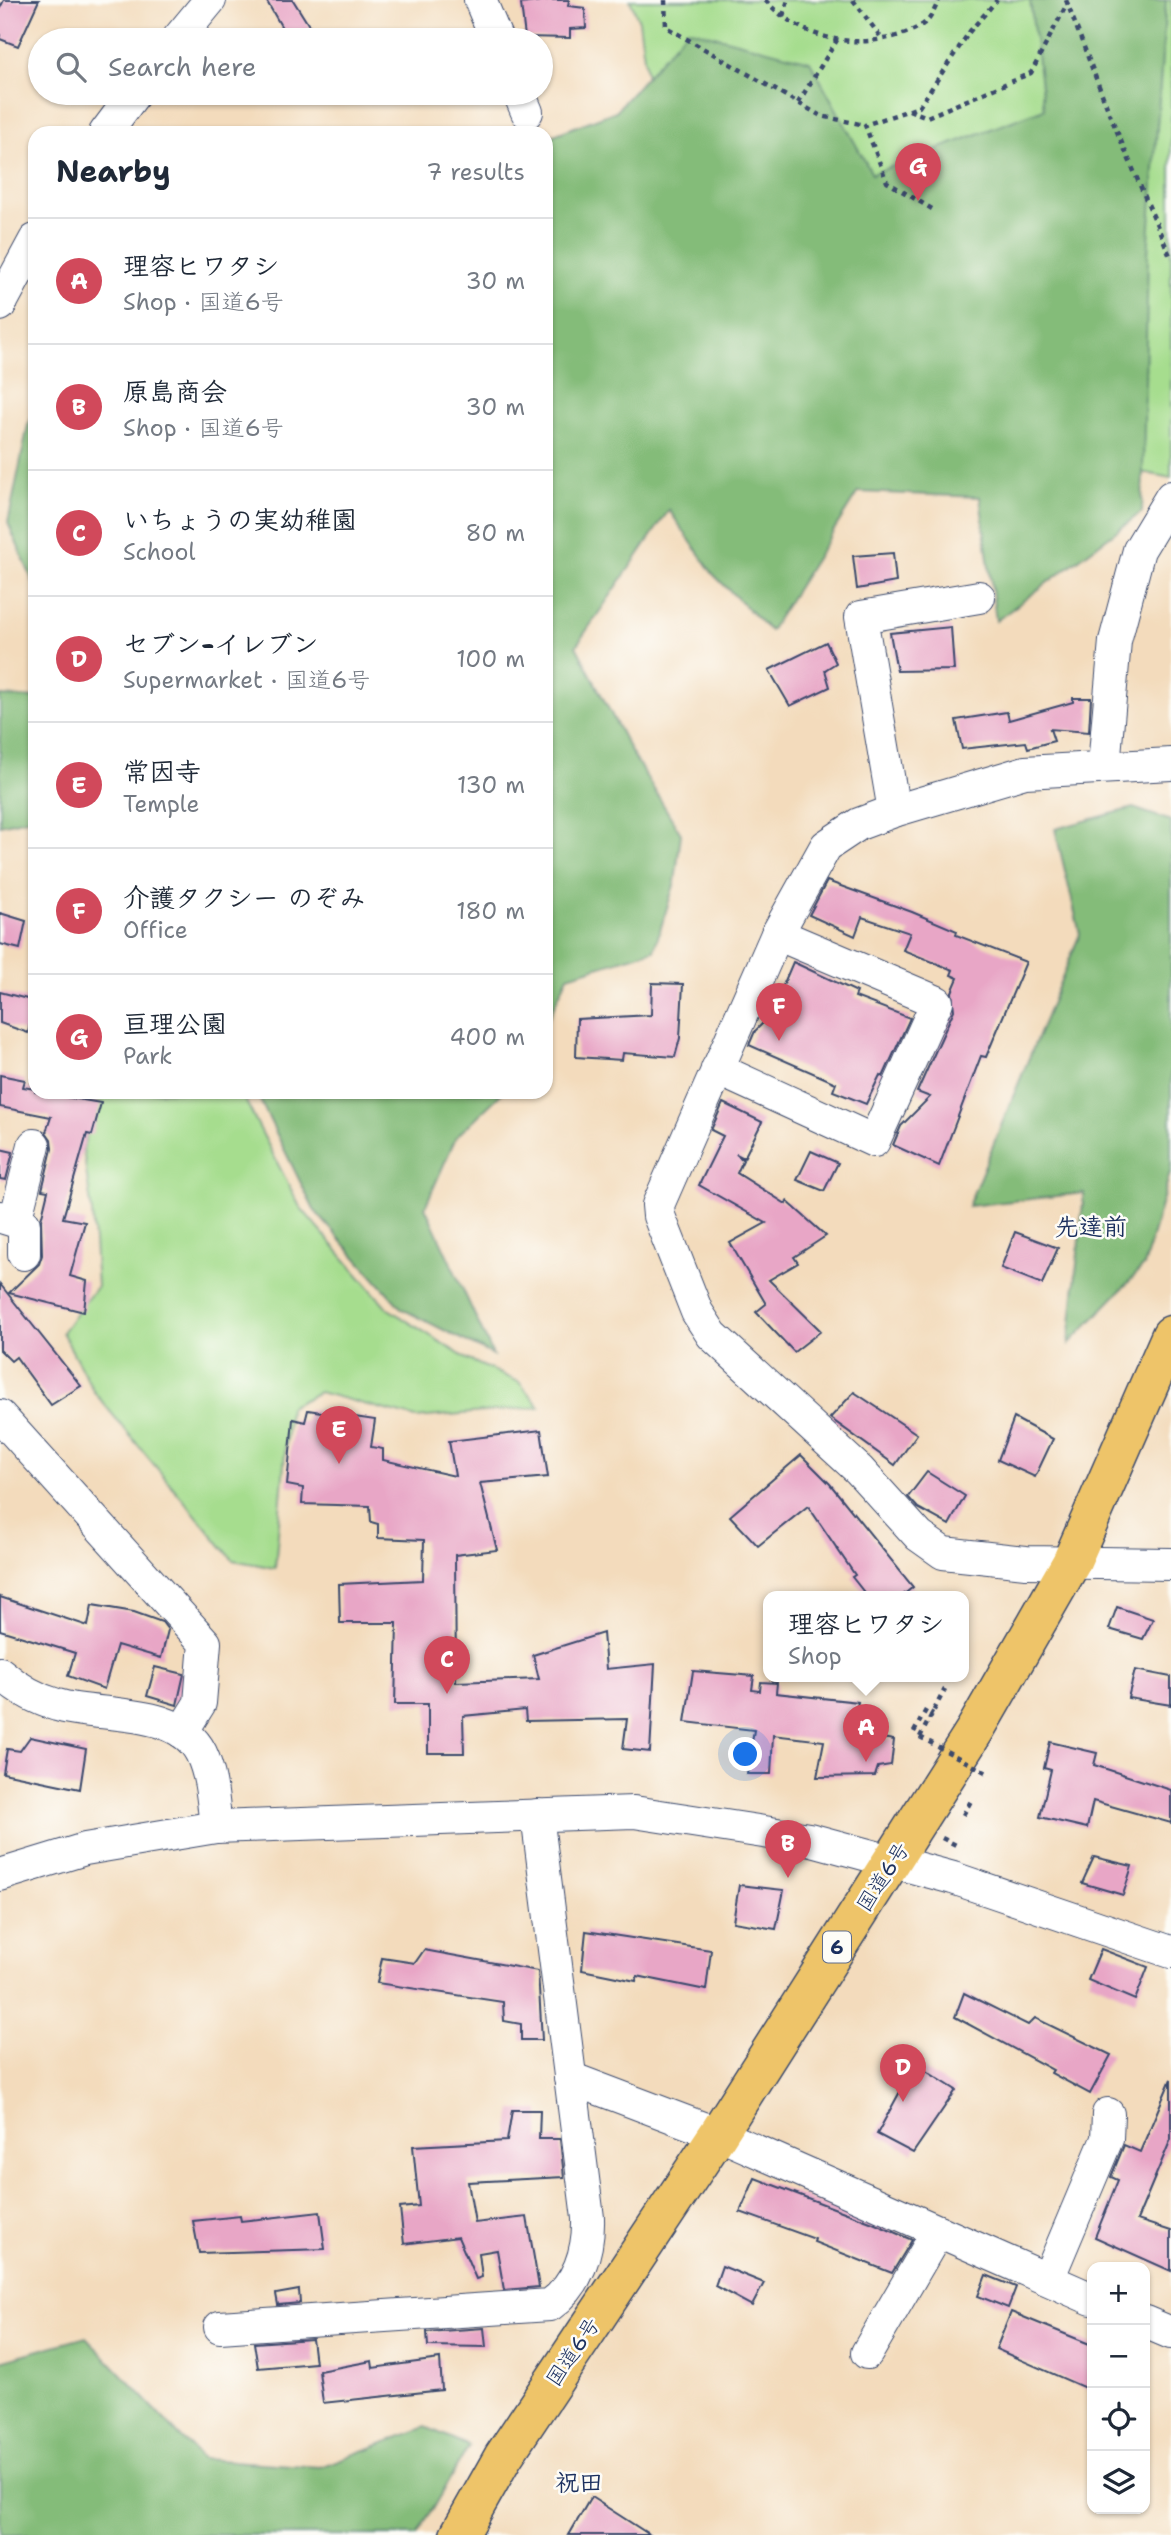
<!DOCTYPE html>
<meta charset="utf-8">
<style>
:root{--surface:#fff;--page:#f2f2f3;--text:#1f2937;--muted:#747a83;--line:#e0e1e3;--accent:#d1495b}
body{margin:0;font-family:"Shantell Sans","Klee One",sans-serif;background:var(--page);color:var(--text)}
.controls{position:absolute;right:21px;bottom:21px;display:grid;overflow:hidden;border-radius:14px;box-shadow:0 2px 5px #0004}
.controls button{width:63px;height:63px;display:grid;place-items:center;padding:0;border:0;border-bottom:2px solid var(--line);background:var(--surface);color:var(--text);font:35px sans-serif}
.you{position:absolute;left:746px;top:1755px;width:24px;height:24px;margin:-18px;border:5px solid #fff;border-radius:50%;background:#1a73e8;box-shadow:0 0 0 10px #1a73e833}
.badge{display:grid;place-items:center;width:46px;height:46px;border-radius:50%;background:var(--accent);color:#fff;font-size:23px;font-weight:700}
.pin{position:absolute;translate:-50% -58px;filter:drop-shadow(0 2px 4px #0008)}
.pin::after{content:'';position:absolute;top:37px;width:24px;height:21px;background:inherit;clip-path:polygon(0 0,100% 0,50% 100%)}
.popup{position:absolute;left:763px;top:1591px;width:206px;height:91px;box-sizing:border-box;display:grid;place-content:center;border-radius:14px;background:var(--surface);filter:drop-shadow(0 2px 5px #0005);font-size:23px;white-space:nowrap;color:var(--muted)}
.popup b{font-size:26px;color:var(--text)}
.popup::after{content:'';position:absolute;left:50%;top:100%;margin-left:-14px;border:14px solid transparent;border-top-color:var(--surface)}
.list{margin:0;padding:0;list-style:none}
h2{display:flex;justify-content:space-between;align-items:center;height:91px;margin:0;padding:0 28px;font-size:30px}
h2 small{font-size:23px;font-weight:400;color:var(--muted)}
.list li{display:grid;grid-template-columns:46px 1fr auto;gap:21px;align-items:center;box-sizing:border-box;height:126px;padding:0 28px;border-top:2px solid var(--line)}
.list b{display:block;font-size:26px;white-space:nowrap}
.list p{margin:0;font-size:23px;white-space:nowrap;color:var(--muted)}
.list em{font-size:23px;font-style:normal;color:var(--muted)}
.icon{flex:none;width:38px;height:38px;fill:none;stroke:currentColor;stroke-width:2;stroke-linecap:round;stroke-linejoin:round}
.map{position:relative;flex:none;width:1171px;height:2535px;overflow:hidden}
.search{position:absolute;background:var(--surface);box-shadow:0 2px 5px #0004;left:28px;top:28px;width:525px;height:77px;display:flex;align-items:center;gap:18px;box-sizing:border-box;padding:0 24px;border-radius:38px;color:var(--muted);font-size:26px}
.panel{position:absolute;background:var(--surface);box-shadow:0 2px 5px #0004;left:28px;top:126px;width:525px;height:973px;border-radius:21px}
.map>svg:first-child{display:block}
.green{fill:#a6dd8e;stroke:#608676;stroke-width:2}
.forest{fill:#84bc79;stroke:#50766c;stroke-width:2}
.building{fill:#e8a6c6}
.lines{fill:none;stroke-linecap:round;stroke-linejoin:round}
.minor-casing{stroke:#3b496c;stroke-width:34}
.highway-casing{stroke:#3b496c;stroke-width:41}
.path{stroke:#3b496c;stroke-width:4.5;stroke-dasharray:5 5;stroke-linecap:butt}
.minor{stroke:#fff;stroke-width:32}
.highway{stroke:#eec469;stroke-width:38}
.path-bridge{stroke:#3b496c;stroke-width:4.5;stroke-dasharray:5 5;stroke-linecap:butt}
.labels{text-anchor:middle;stroke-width:5;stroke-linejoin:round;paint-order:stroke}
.shield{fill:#fdfcf7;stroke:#5f6c8c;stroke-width:2}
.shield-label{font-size:19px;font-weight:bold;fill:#1b2f5e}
.street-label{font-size:21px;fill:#1b2f5e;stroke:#fdfcf7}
.quarter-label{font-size:24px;font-weight:bold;fill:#1b2f5e;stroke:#fdfcf7}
</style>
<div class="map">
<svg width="1171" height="2535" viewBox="0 0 1171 2535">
<rect width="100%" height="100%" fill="#fdfcf7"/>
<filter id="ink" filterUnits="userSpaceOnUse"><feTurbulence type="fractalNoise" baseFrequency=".0143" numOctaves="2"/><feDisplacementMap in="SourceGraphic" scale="14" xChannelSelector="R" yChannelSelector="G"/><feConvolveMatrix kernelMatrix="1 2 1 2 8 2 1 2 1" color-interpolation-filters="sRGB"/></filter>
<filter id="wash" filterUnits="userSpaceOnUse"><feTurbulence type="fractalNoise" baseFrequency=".00686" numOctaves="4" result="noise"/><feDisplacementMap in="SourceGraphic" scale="28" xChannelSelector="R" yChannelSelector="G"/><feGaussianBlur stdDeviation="1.57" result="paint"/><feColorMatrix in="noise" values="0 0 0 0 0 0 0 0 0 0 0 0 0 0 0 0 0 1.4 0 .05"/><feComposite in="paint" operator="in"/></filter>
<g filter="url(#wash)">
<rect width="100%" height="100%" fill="#f3dbbc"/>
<!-- green -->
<g class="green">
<path d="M630 0H1171V478L689 382 639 21Z"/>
<path d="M98 1092H241L300 1207 387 1308 467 1359 519 1382 540 1407 416 1418 319 1392 289 1407 275 1568 233 1560 94 1392 62 1332 97 1286 92 1212 83 1149Z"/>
</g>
<!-- forest -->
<g class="forest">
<path d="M1030 0H1166L1148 255 1142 512 996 621 980 497 858 492 770 631 713 574 669 510 576 646 630 750 681 834 675 882 654 950 568 976 546 1023V138L616 111 688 29 810 61 872 174 1044 109Z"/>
<path d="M35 412V586L8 523 28 425Z"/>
<path d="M0 696 35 698V817L0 825Z"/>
<path d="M1133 808 1171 821V1169L1144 1266 1069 1344 1084 1193 968 1206 1080 934 1055 829Z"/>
<path d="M256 1092H503L456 1137 425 1207 493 1355 402 1309 314 1210Z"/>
<path d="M86 2337 202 2459 320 2467 426 2427 469 2446 417 2535H0V2361Z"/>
</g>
<g id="blocks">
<!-- building -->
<g class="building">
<path d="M4 0H39L18 46 0 39V8Z"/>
<path d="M266 0H293L318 40H289Z"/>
<path d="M548 0H569L568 6 585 8 586 28 570 29V38L525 37 521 4Z"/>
<path d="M893 553 896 582 857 589 853 556Z"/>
<path d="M951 627 954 670 897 671 890 633Z"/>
<path d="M826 642 836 663 825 670 830 687 790 706 769 670Z"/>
<path d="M1073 698H1091L1089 732 1050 729 1054 741 1028 748 1026 742 962 749 956 720 1007 712 1009 720 1073 702Z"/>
<path d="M827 881 912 912 957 931 956 935 1026 962 986 1057 981 1056 939 1166 893 1145 901 1126 930 1097 917 1092 954 1010 952 992 958 978 951 975 953 970 903 950 910 933 862 917 855 936 809 915Z"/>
<path d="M0 913 26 921 20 949 0 944Z"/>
<path d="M793 962 857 992 855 997 910 1018 883 1077 880 1075 866 1104 833 1091 836 1083 749 1045 755 1031 770 1016Z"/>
<path d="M652 983 683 984 680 1038 675 1057 623 1053 622 1060 576 1057 577 1019 651 1015Z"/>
<path d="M0 992 35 1001 28 1033 0 1023Z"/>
<path d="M0 1075 25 1080 23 1087 35 1089V1092L101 1103 92 1135 87 1134 63 1218 85 1222 70 1276 87 1281 84 1312 9 1293 39 1264 42 1255 41 1220 48 1191 42 1190 52 1149 51 1139 46 1132 51 1117 0 1107Z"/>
<path d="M723 1103 762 1122 744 1158 736 1154 743 1160 737 1173 786 1204 787 1201 826 1236 794 1257 798 1263 769 1280 821 1331 794 1352 756 1312 766 1304 730 1243 766 1223 699 1185 723 1136 711 1130Z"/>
<path d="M0 1149 13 1152 6 1180 0 1179Z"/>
<path d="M811 1151 838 1163 824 1191 797 1180Z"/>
<path d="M1015 1232 1058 1248 1042 1284 1001 1268Z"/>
<path d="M0 1284 81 1386 51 1405 16 1357 11 1361 0 1350Z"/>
<path d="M854 1392 917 1434 895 1465 830 1418Z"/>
<path d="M308 1410 375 1420 371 1447 383 1449V1460L455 1476 449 1441 541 1430 548 1477 480 1483 497 1550 455 1555 456 1682 539 1679 533 1655 603 1633 606 1669 655 1664 650 1752 623 1749 627 1719 526 1721 525 1710 463 1716 464 1753H428V1704H395L397 1623H340L339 1584 423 1580 424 1540 378 1538V1524L371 1522 370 1506 302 1504 303 1488 287 1485 293 1419 305 1422Z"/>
<path d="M1014 1418 1053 1439 1035 1477 998 1460Z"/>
<path d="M801 1455 830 1484 913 1587 902 1596H867L852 1577 855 1575 808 1506 758 1546 730 1516Z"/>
<path d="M927 1472 965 1496 949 1525 918 1508 908 1497Z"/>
<path d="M0 1597 88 1626 92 1605 134 1612 162 1622 168 1630 161 1658 117 1645 104 1689 68 1676 75 1653 0 1630Z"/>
<path d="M1117 1607 1153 1619 1143 1639 1109 1629Z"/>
<path d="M155 1667 184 1674 177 1705 147 1696Z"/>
<path d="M1135 1670 1171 1677V1705L1128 1698Z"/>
<path d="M693 1671 754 1676 752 1690 760 1691 761 1682 777 1683 776 1693 858 1702 852 1733 894 1740 891 1765 878 1767 875 1776 817 1777 824 1741 773 1735 771 1774H747L754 1730 685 1722Z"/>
<path d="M30 1737 86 1749 80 1789 3 1773 7 1749 20 1751Z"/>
<path d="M1050 1742 1097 1753 1094 1765 1171 1790V1823L1093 1801 1087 1828 1040 1817 1051 1770 1044 1768Z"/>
<path d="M1094 1857 1132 1866 1123 1895 1082 1883Z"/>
<path d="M739 1885 784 1890 776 1929 733 1922Z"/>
<path d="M586 1931 711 1950 706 1990 637 1976 636 1981 582 1970Z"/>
<path d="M1101 1949 1148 1967 1135 2000 1088 1980Z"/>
<path d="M424 1950 538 1971 542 2040H521V2024L504 2021 503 2002 377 1983 382 1958 415 1963Z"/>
<path d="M964 1993 1028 2025 1035 2018 1111 2055 1090 2094 1051 2073 1053 2070 955 2017Z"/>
<path d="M915 2064 956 2090 913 2153 877 2134Z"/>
<path d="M1171 2079V2139L1137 2220 1171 2231V2271L1095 2237 1118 2180 1111 2177 1124 2145 1140 2152Z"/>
<path d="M512 2110H540L539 2139H560L564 2177 468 2182 475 2223 527 2217 539 2287 504 2290 497 2250 479 2253 482 2277 476 2279 458 2237 404 2244 400 2208 419 2206 413 2146 507 2141Z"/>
<path d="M755 2178 873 2223 912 2240 892 2273 814 2242 815 2239 740 2212Z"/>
<path d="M320 2212 325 2249 199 2253 193 2221 240 2216 241 2221Z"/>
<path d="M722 2266 764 2283 752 2306 715 2286Z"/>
<path d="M986 2275 1016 2287 1008 2308 978 2296Z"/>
<path d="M299 2290 300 2303 278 2305 276 2294Z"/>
<path d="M1011 2312 1092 2345V2391L996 2349Z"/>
<path d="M484 2328 486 2347 428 2346 427 2332Z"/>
<path d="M312 2339 315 2363 258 2368 254 2343Z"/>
<path d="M440 2359 442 2390 323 2403 319 2371 372 2361 373 2368Z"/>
<path d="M591 2497 650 2535H569Z"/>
</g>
</g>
</g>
<g filter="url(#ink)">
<use href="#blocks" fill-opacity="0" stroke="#3b496c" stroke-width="2"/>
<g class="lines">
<!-- minor casing -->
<g class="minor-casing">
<g id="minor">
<path d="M480 0 497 40"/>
<path d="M177 40 210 0"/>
<path d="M519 93 527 112"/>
<path d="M105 133 135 93"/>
<path d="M0 305 35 240"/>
<path d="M1171 764 1025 772 894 811 859 824 826 846 777 934 658 1205 659 1216 697 1312 712 1335 859 1470 919 1536 943 1553 1026 1562 1171 1564"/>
<path d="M1104 766 1115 641 1139 550 1171 497"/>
<path d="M894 811 861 617 979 597"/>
<path d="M717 1069 874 1141 937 1002 777 934"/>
<path d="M1 1217 24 1224V1254"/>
<path d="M15 1221 34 1145"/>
<path d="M0 1416 205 1643 200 1703 182 1732"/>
<path d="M0 1673C16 1687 36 1699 57 1705 98 1718 178 1706 201 1753 212 1776 213 1802 216 1827"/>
<path d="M0 1875 85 1849 216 1827 634 1812 809 1839 953 1878 1171 1952"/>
<path d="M570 2078 718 2134 1092 2299"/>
<path d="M1048 2279 1107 2139 1108 2114"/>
<path d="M1145 2322 1171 2333"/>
<path d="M220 2327 550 2305C578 2285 589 2252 588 2218L537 1815"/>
<path d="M867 2353 938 2231"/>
</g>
</g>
<!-- highway casing -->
<g class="highway-casing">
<path id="highway" d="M459 2535 503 2457 718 2134 975 1730 1071 1563 1171 1335"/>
</g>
<!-- path -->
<g class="path">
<path d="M665 0 666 27 821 116 865 125"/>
<path d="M765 0C800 38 851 50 900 35 909 32 922 27 929 19 933 14 936 6 939 0"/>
<path d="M853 0 883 40"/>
<path d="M1066 0 1110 115 1171 258"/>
<path d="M783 16 788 0"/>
<path d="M798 103 837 40"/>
<path d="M909 110 927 117 1031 73 1068 2"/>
<path d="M932 209 887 182 865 125 919 107 970 31 997 0"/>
<path d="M914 1732 926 1710 933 1714"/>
<path d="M920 1737 945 1689"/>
<path d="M963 1815 971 1801"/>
<path d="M942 1838 958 1846"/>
</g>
<!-- minor -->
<use href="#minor" class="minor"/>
<!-- highway -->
<use href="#highway" class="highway"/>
<!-- path-bridge -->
<path class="path-bridge" d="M920 1737 987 1773"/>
</g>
</g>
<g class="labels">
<!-- shield labels -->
<rect class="shield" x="823" y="1931.5" width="28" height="31" rx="5"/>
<g class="shield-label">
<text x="837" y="1954">6</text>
</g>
<!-- street labels -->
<g class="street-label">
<text transform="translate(883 1877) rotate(-57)" y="7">国道6号</text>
<text transform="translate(573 2352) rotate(-56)" y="7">国道6号</text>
</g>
<!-- quarter labels -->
<g class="quarter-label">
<text x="1091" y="1235">先達前</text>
<text x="579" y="2491">祝田</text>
</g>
</g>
</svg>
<div class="controls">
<button>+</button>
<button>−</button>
<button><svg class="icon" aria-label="locate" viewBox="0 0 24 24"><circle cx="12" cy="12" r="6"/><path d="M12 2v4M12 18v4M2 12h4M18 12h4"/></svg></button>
<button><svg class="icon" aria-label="layers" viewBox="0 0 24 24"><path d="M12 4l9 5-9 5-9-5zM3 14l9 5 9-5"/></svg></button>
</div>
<div class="you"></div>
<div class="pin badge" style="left:866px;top:1762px">A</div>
<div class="popup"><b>理容ヒワタシ</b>Shop</div>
<div class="pin badge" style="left:788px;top:1878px">B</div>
<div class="pin badge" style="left:447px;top:1694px">C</div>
<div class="pin badge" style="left:903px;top:2102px">D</div>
<div class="pin badge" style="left:339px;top:1464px">E</div>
<div class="pin badge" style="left:779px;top:1041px">F</div>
<div class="pin badge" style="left:918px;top:201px">G</div>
<div class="search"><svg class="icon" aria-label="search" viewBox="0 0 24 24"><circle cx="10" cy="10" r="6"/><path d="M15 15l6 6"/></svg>Search here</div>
<section class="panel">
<h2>Nearby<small>7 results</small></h2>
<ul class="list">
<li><span class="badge">A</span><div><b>理容ヒワタシ</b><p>Shop · 国道6号</p></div><em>30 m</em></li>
<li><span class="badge">B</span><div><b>原島商会</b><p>Shop · 国道6号</p></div><em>30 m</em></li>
<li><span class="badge">C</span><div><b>いちょうの実幼稚園</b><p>School</p></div><em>80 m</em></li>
<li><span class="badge">D</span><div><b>セブン-イレブン</b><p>Supermarket · 国道6号</p></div><em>100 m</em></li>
<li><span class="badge">E</span><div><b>常因寺</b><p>Temple</p></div><em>130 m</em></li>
<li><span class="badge">F</span><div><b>介護タクシー のぞみ</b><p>Office</p></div><em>180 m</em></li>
<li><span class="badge">G</span><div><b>亘理公園</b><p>Park</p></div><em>400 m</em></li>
</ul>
</section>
</div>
